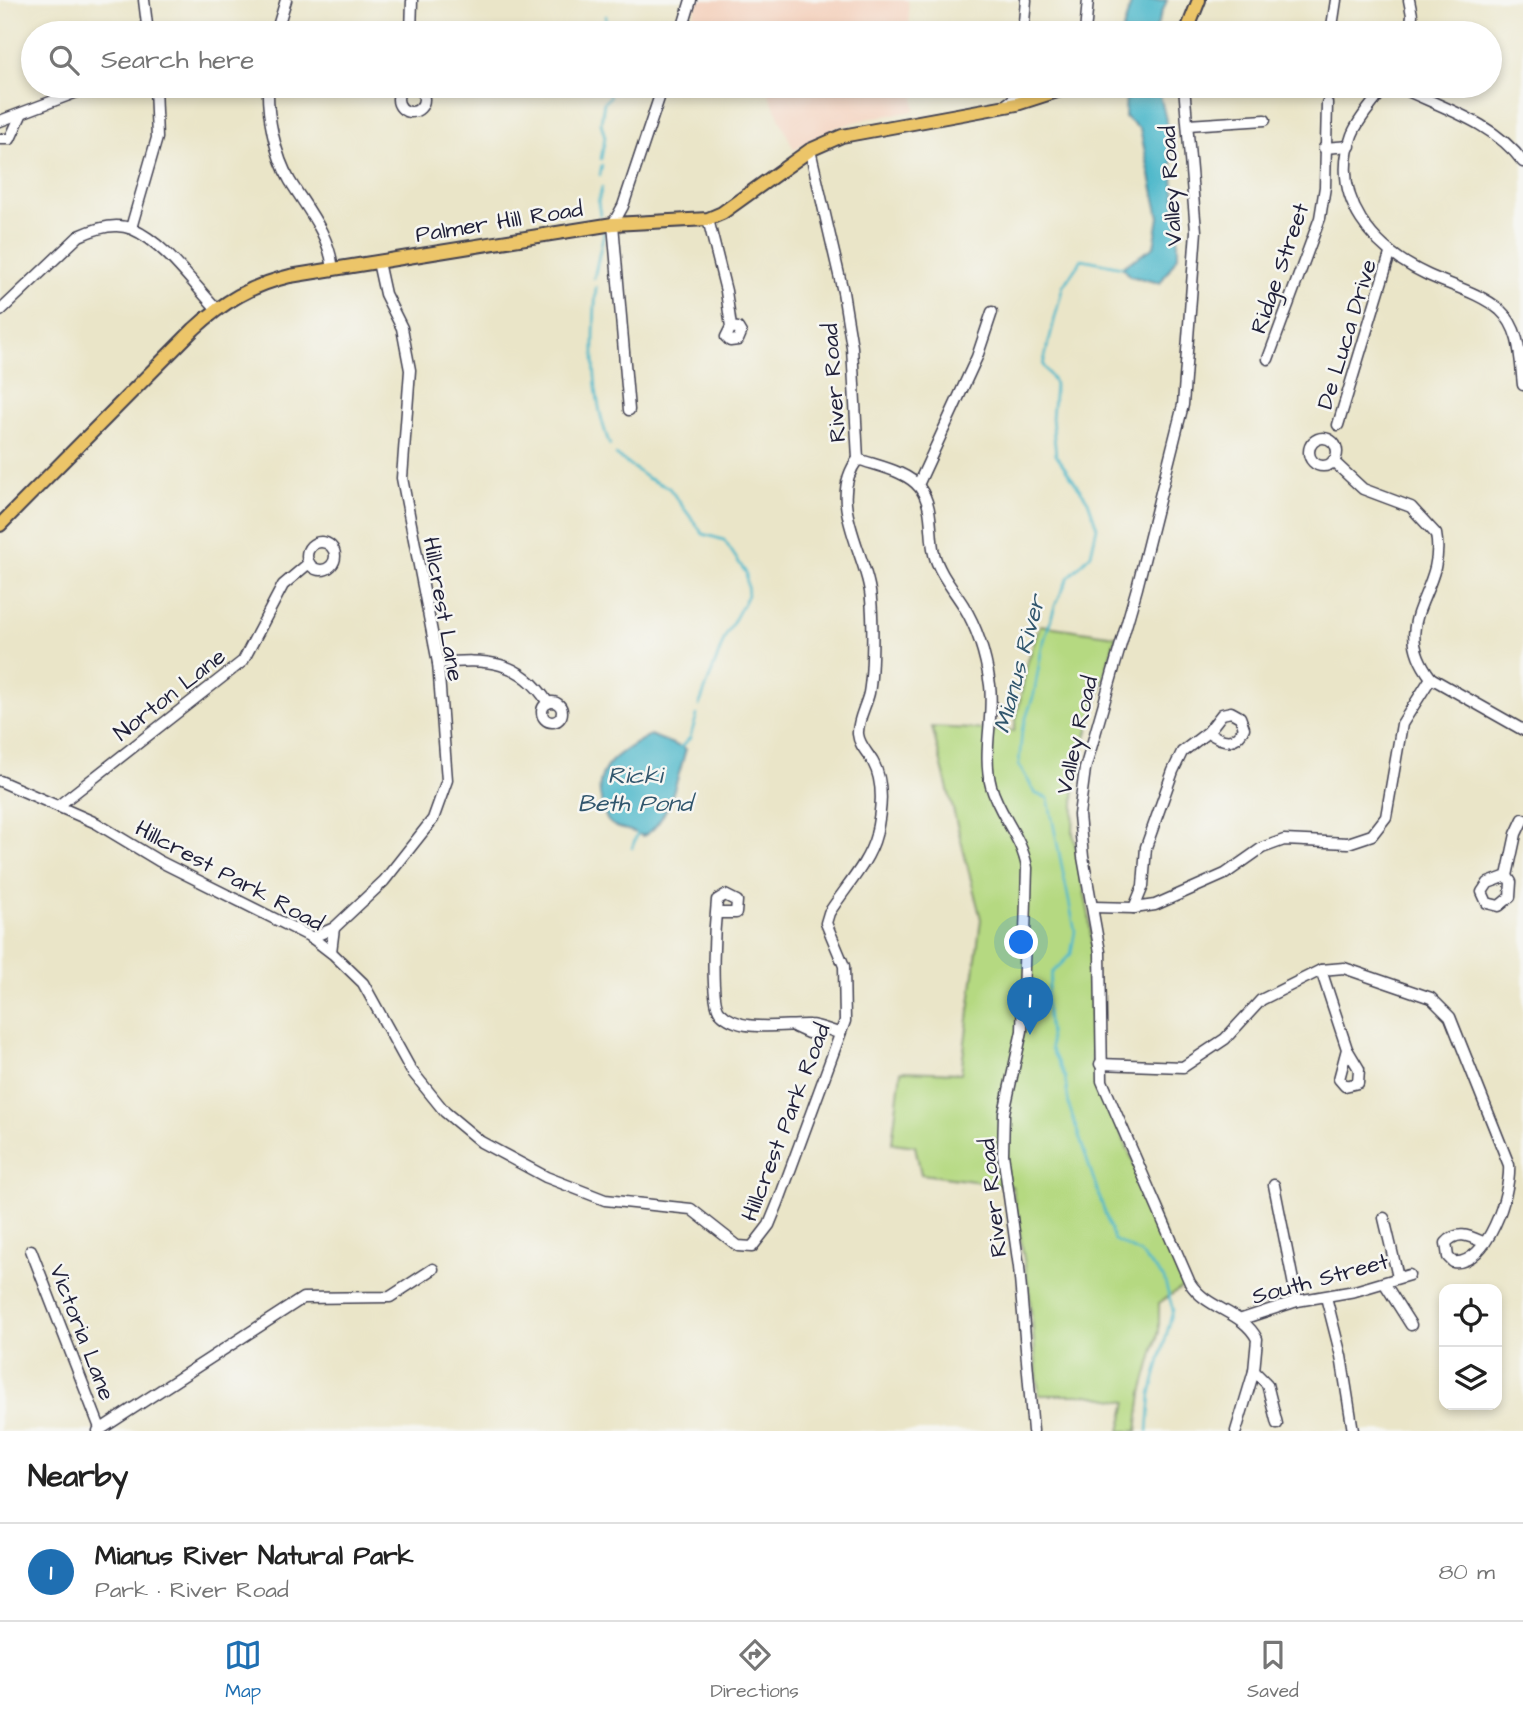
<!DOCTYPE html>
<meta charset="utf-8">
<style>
:root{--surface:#fff;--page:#f6f6f6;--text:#222;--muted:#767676;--line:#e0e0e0;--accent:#1f6fb2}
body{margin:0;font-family:"Architects Daughter",sans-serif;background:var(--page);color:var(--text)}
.controls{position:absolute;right:21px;bottom:21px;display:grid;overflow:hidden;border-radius:14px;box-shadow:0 4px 10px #0003}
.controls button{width:63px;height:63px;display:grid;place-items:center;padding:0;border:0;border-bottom:2px solid var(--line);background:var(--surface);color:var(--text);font:35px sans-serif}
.you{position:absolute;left:1022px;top:943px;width:24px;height:24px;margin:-18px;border:5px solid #fff;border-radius:50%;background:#1a73e8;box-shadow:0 0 0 10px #1a73e833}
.badge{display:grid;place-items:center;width:46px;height:46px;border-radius:50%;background:var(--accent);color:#fff;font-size:23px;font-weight:700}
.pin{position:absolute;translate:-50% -58px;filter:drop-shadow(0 2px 4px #0008)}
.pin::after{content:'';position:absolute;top:37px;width:24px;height:21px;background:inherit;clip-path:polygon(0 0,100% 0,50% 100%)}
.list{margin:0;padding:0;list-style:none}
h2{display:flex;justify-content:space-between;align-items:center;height:91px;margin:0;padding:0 28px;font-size:30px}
h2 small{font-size:23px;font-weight:400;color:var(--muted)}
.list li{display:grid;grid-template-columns:46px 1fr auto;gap:21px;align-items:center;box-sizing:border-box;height:98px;padding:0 28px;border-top:2px solid var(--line)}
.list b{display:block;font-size:26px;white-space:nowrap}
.list p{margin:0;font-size:23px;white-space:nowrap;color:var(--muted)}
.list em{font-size:23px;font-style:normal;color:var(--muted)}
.icon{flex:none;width:38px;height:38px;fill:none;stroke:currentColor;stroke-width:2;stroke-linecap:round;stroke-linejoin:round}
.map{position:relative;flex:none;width:1523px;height:1431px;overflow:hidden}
.search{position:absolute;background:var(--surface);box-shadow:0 4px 10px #0003;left:21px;right:21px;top:21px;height:77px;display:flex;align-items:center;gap:18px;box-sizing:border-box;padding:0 24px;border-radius:38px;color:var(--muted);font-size:26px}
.sheet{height:189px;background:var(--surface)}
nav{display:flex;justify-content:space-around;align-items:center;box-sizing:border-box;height:98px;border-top:2px solid var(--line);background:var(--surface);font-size:19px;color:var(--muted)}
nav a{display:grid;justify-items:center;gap:4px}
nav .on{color:var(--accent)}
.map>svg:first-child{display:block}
.built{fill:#f4d3c0}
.green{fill:#b5d981;stroke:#6c7e5e;stroke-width:2}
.water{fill:#4db8ca;stroke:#386d82;stroke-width:2}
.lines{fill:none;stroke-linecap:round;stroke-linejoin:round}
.stream{stroke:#4db8ca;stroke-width:2.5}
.minor-casing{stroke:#403f50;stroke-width:13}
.major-casing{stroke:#403f50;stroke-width:16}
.minor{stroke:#fff;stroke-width:10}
.major{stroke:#ecc569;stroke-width:12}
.labels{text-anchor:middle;stroke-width:5;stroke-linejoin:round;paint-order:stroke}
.street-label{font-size:23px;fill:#22223b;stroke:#f6f6f2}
.water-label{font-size:24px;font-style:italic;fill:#31566d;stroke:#f6f6f2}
</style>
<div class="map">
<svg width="1523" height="1431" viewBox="0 0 1523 1431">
<rect width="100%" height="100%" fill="#f6f6f2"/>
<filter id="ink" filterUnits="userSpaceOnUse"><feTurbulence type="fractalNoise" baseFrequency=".0143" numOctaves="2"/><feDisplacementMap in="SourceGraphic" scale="14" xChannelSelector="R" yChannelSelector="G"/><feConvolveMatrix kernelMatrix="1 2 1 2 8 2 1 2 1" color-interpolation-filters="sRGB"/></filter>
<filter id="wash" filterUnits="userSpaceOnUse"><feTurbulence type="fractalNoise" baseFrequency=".00686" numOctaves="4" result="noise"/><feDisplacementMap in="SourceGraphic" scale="28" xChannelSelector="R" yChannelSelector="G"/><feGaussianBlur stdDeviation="1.57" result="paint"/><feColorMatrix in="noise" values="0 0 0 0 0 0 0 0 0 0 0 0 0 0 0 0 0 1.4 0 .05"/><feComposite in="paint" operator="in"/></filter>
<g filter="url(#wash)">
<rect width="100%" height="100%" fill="#eae5c8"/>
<!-- built -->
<g class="built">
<path d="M698 0H908L910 33 688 32Z"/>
<path d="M765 86H914L915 111 866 119 832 129 794 150Z"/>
</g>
<!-- green -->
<path class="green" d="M1040 625 1116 636 1075 774 1073 833 1089 915 1096 1006 1092 1065 1186 1285 1159 1303V1331L1142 1393 1137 1431H1120L1127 1402 1088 1395H1039L1029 1290 1012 1186 921 1174 915 1146 892 1143 901 1071 961 1073 981 919 932 727 1014 731 1027 664Z"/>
<!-- water -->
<g class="water">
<path d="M1132 0H1167L1154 33H1122Z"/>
<path d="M1126 86H1158L1170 137 1178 239V256L1160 283 1130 276 1122 267 1154 247 1159 217 1140 129 1125 117Z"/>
<path d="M650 735 686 749C679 773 667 828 642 836 632 828 616 831 608 821 604 815 603 806 601 799 592 766 625 749 650 735Z"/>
</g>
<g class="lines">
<!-- stream -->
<g class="stream">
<path d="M606 16V33"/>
<path d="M601 159 605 137 601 123 604 102 610 97 605 86"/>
<path d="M600 175 602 165"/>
<path d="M600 215 598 202 602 187"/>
<path d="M1122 267 1082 259 1063 286 1043 365 1055 384 1052 418 1056 455 1088 501 1097 527 1091 554 1068 578 1055 606 1042 647 1034 694 1022 730 1019 765 1036 794 1048 798 1075 931 1071 954 1052 973 1046 998 1051 1049 1065 1077 1069 1106 1114 1240 1140 1253 1164 1279 1173 1310 1151 1394 1148 1431"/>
<path d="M594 278 604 232"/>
<path d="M596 287C593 339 590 396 610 445"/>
<path d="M616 455 647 478 669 488 703 534 724 540 746 573 748 595 725 637 699 706"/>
<path d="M680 748 690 738 697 715"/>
<path d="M632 848 638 832"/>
</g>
</g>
</g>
<g filter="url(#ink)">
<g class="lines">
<!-- minor casing -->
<g class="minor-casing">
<g id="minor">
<path d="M144 0 148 33"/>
<path d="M1409 0 1412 15 1410 33"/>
<path d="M276 33 286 0"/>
<path d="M411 33 412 0"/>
<path d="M681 33 691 0"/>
<path d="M1023 33 1026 0"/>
<path d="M1085 33 1088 0"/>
<path d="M1331 33 1336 0"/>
<path d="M268 86C267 115 275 156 290 181 308 210 329 234 333 269"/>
<path d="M1184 86 1196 231 1183 405 1137 588 1085 769 1079 815 1083 857 1100 952 1102 1081 1190 1283C1207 1310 1243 1311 1257 1339L1254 1371 1236 1431"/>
<path d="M1385 86C1375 102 1359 117 1352 135 1329 199 1374 250 1428 275 1452 286 1480 293 1500 310 1521 329 1520 359 1523 385"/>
<path d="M1397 86C1440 107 1494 122 1523 162"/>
<circle cx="411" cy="99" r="13"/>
<path d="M1003 107 1030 86"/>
<path d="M0 121 93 86"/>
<path d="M1188 125 1265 120"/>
<path d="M0 139H10L21 115"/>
<path d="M1324 148 1350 146"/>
<path d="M810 150 843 292 852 347 858 459"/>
<path d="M708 219 726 291 731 327 738 328 741 333 738 340 730 341 726 337 731 327"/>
<path d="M131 228 157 138 155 86"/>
<path d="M0 311 79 236C94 229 116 222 132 229 165 243 192 283 216 308"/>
<path d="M1268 359 1320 218 1325 187 1327 103"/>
<path d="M629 410 613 224 623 206 663 86"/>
<path d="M1338 425 1390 254"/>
<circle cx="1323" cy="452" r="14"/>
<path d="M858 459C877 466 907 471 920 488 934 507 929 532 934 554 939 573 953 589 963 605 978 629 986 657 990 685 994 718 982 753 991 786 999 815 1022 837 1027 868L1022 1031 1004 1113 1003 1154 1019 1267 1033 1431"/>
<path d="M1333 461 1363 489 1411 507 1436 534C1447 593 1386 619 1431 678L1523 730"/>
<path d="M918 485 977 357 992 312"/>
<circle cx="321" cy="556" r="14"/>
<path d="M438 663C486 659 520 659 548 703"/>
<circle cx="552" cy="712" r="10"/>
<path d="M0 781 96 823 159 861 311 937 333 954 363 983 411 1070 445 1112 481 1142 546 1177 605 1200 691 1209 738 1246 752 1247 769 1225 778 1203 845 1021 844 966 826 923 829 913C844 889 869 863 876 835 881 812 885 784 873 762 868 753 859 745 858 734 857 721 866 706 869 693 873 670 874 609 869 586 861 546 828 498 858 459"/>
<path d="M58 806 243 661 283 585 309 563"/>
<path d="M1507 876 1488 883 1482 892 1487 903 1499 906 1510 897 1511 882 1507 876 1516 834 1523 819"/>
<path d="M1093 907 1134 908 1143 886 1146 847 1173 771 1182 752 1208 732 1222 714 1231 712 1240 717 1244 728C1235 746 1222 742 1208 732"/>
<path d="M1134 908 1155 905 1225 874 1262 848 1284 840 1348 843 1372 835 1386 817 1402 724 1431 678"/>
<path d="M716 913H736L737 901 725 895 717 900C715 920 709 1000 720 1012 740 1034 784 1024 809 1025 819 1025 830 1031 840 1033"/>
<path d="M311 938 334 928 384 881 433 819 447 780 438 663 402 478 410 370 402 328 385 294 378 262"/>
<path d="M331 952 334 928"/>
<path d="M1321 970 1347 1049 1359 1069 1358 1083 1345 1086 1339 1079 1347 1049"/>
<path d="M795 1027 808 1033 821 1029"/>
<path d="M1100 1064 1183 1067 1225 1039 1261 1000 1321 970 1344 968 1431 998 1450 1017 1509 1165C1511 1192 1488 1266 1453 1262L1448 1257 1446 1243C1458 1229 1471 1237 1485 1243"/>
<path d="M1274 1185 1297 1301"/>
<path d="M1384 1218 1398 1277"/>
<path d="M31 1250 100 1428"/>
<path d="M1385 1284 1411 1325"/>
<path d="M1326 1297 1341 1356 1353 1431"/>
<path d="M1242 1319 1297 1301 1355 1291 1409 1275"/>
<path d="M1254 1371 1267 1384 1277 1424"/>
<path d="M98 1431 303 1298 390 1297 433 1269"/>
</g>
</g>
<!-- major casing -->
<g class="major-casing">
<g id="major">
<path d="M1186 33 1199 0"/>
<path d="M0 525 194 329C223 302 252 285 290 276L613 224 708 219 722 213 810 150 842 136 1017 104 1073 86"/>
</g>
</g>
<!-- minor -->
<use href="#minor" class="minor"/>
<!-- major -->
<use href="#major" class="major"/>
</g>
</g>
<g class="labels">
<!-- street labels -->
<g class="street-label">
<text transform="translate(1170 186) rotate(-93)" y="8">Valley Road</text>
<text transform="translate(499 221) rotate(-9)" y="8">Palmer Hill Road</text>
<text transform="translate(1279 268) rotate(-71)" y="8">Ridge Street</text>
<text transform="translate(1346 334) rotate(-73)" y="8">De Luca Drive</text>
<text transform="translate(833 383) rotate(-94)" y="8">River Road</text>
<text transform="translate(444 609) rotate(80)" y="8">Hillcrest Lane</text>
<text transform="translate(169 694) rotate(-38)" y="8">Norton Lane</text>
<text transform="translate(1076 735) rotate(-77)" y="8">Valley Road</text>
<text transform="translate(230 875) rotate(28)" y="8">Hillcrest Park Road</text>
<text transform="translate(785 1122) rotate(-69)" y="8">Hillcrest Park Road</text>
<text transform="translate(992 1198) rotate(-96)" y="8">River Road</text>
<text transform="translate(1320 1278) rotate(-15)" y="8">South Street</text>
<text transform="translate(83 1332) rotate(69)" y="8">Victoria Lane</text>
</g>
<!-- water labels -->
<g class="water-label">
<text transform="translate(1019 664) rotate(-75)" y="8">Mianus River</text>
<text x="635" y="783">Ricki<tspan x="635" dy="28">Beth Pond</tspan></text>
</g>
</g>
</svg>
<div class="controls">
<button><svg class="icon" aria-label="locate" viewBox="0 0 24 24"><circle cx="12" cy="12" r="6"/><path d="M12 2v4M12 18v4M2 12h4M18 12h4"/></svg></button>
<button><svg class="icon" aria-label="layers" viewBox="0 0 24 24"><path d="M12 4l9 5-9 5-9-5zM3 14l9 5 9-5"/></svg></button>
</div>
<div class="you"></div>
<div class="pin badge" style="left:1030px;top:1035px">1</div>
<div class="search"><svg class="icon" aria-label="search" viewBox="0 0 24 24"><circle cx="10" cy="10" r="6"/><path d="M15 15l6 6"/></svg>Search here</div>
</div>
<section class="sheet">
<h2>Nearby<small></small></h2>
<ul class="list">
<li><span class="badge">1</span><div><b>Mianus River Natural Park</b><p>Park · River Road</p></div><em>80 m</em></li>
</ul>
</section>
<nav>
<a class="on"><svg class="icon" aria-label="map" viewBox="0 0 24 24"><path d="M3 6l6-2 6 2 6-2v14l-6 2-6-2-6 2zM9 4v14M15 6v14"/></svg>Map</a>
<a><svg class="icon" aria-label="directions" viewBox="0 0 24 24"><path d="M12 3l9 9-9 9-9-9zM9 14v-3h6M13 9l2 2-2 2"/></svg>Directions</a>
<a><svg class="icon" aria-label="saved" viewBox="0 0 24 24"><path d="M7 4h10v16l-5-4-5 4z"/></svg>Saved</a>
</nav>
